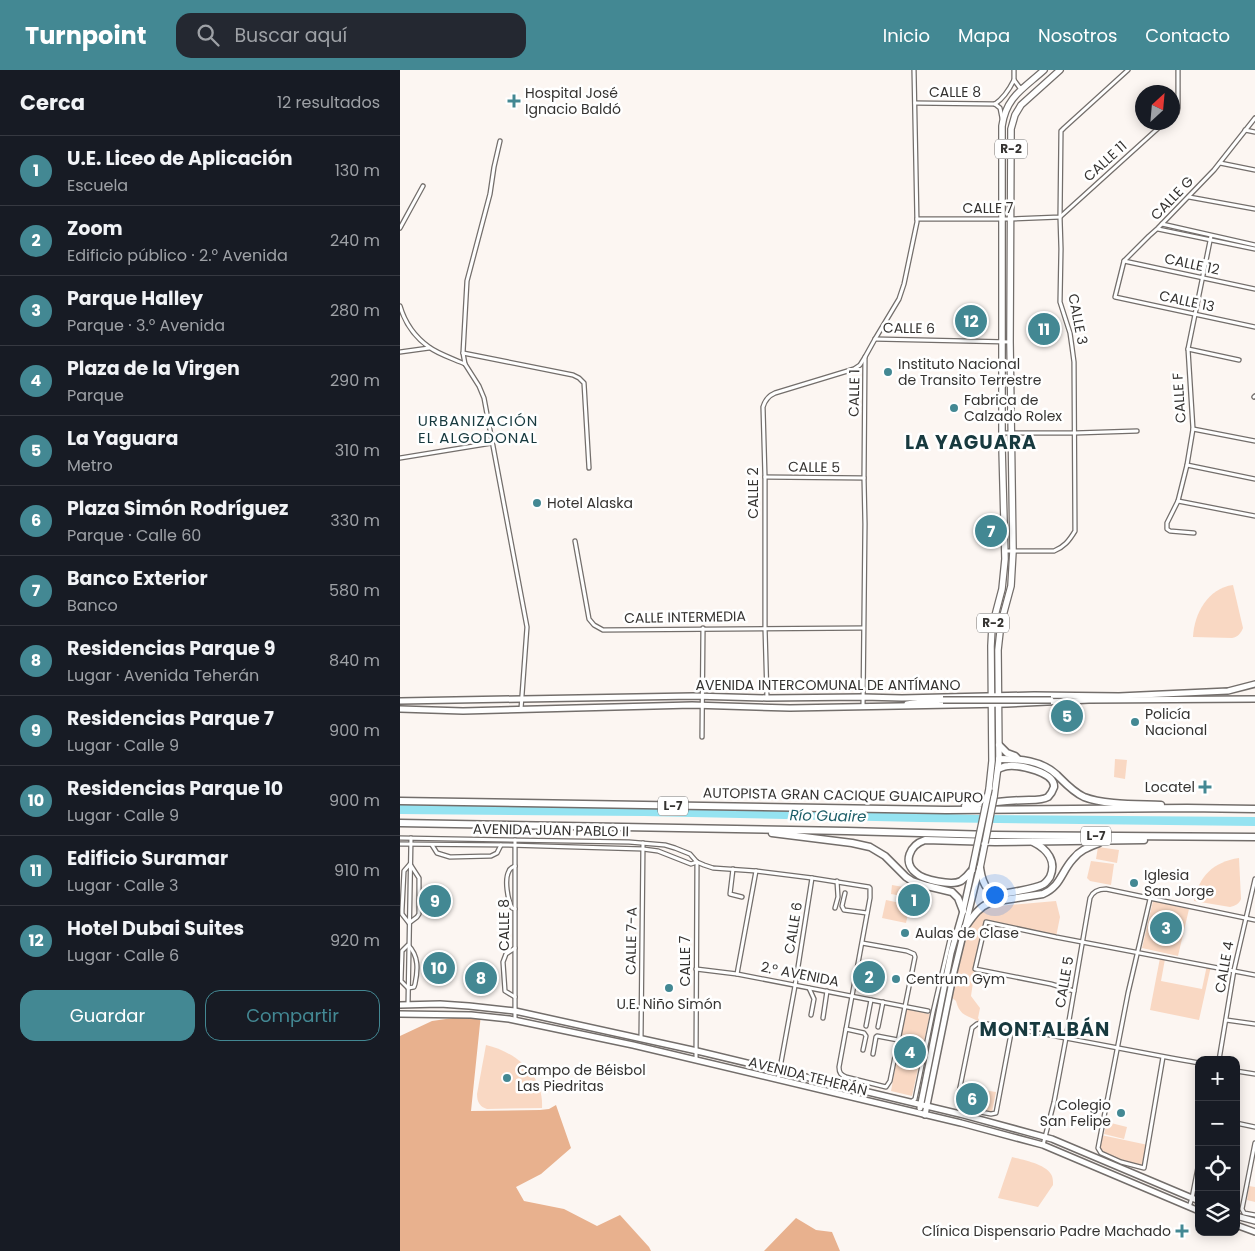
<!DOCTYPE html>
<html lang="es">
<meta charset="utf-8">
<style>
:root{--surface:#171b24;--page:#242831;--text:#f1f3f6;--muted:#9ea1a6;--line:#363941;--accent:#438893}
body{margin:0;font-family:Poppins,sans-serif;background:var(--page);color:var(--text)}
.controls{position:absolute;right:15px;bottom:15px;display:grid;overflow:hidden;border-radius:10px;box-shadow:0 2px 12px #0003}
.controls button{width:45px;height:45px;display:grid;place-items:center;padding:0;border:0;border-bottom:1px solid var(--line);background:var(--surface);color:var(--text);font:25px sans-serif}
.compass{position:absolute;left:735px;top:15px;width:45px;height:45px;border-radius:50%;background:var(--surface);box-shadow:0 2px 12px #0003;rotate:26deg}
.you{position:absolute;left:594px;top:824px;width:18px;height:18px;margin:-12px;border:4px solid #fff;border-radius:50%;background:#1a73e8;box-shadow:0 0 0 8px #1a73e833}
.badge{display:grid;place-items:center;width:32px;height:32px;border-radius:50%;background:var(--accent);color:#fff;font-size:16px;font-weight:700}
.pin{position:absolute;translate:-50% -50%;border:2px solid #fff;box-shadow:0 1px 5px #0006}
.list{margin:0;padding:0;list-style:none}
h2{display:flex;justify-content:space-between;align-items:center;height:65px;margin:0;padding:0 20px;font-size:21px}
h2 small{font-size:16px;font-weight:400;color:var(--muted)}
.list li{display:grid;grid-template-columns:32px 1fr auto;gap:15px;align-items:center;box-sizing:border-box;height:70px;padding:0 20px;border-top:1px solid var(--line)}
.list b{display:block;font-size:19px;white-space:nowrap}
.list p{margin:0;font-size:16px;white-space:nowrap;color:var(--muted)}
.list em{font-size:16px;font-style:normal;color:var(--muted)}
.actions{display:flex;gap:10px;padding:15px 20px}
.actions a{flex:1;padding:11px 0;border:1px solid var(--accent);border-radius:15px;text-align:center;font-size:18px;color:var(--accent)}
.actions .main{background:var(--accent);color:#fff}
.icon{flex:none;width:28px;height:28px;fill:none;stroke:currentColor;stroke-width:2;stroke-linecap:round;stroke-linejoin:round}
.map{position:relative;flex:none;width:855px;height:1181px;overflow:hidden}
header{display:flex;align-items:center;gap:30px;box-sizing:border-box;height:70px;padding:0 25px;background:var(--accent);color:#fff}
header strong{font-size:24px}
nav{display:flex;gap:28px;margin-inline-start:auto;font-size:18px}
.search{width:350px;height:45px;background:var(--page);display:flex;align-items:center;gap:12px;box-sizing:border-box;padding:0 18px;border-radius:15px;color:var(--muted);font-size:19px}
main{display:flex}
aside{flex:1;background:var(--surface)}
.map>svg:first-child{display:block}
.green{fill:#f9d8c3}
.forest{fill:#e8b18e}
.water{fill:#95e3f1}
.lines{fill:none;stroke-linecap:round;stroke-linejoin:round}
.minor-casing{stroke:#736e6b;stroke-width:5.5}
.secondary-casing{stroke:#736e6b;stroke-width:8}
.primary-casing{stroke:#736e6b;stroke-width:8}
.motorway-casing{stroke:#736e6b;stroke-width:9}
.minor{stroke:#fff;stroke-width:3}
.secondary{stroke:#fff;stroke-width:5}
.primary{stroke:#fff;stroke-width:5.5}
.motorway{stroke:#fff;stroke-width:6}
.secondary-bridge-casing{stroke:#736e6b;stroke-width:8;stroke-linecap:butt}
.primary-bridge-casing{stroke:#736e6b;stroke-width:8;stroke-linecap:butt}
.secondary-bridge{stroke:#fff;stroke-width:5}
.primary-bridge{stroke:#fff;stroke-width:5.5}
.poi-dot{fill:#438893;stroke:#fff;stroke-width:2}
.labels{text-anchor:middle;stroke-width:5;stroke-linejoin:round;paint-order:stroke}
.shield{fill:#fff;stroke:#72706f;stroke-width:1}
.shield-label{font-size:12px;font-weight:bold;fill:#353331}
.street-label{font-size:14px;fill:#353331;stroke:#fff}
.poi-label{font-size:14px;fill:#353331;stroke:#fff;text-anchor:start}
.neighbourhood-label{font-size:15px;letter-spacing:1px;fill:#183a3f;stroke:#fff}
.water-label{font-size:15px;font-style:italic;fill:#1d5e68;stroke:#fff}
.district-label{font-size:19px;font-weight:bold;letter-spacing:1px;fill:#183a3f;stroke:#fff}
</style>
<header>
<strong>Turnpoint</strong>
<div class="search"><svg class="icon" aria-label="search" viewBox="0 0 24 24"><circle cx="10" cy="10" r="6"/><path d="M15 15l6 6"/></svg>Buscar aquí</div>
<nav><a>Inicio</a><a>Mapa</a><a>Nosotros</a><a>Contacto</a></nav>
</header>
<main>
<aside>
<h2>Cerca<small>12 resultados</small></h2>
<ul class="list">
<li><span class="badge">1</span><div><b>U.E. Liceo de Aplicación</b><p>Escuela</p></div><em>130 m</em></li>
<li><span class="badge">2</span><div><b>Zoom</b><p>Edificio público · 2.° Avenida</p></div><em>240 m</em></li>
<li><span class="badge">3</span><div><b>Parque Halley</b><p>Parque · 3.° Avenida</p></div><em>280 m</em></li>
<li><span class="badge">4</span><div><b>Plaza de la Virgen</b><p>Parque</p></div><em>290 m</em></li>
<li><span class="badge">5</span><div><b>La Yaguara</b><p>Metro</p></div><em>310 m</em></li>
<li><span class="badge">6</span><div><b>Plaza Simón Rodríguez</b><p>Parque · Calle 60</p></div><em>330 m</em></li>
<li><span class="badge">7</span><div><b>Banco Exterior</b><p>Banco</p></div><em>580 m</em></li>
<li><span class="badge">8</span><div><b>Residencias Parque 9</b><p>Lugar · Avenida Teherán</p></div><em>840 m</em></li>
<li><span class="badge">9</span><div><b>Residencias Parque 7</b><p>Lugar · Calle 9</p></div><em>900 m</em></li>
<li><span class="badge">10</span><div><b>Residencias Parque 10</b><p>Lugar · Calle 9</p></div><em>900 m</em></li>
<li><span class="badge">11</span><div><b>Edificio Suramar</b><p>Lugar · Calle 3</p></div><em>910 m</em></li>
<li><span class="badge">12</span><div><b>Hotel Dubai Suites</b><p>Lugar · Calle 6</p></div><em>920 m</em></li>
</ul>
<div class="actions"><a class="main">Guardar</a><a>Compartir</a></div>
</aside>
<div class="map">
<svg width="855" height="1181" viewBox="0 0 855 1181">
<rect width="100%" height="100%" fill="#fcf6f2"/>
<!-- green -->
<g class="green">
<path d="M833 515 843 558C841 563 838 567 832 568L793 567C794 544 808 518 833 515Z"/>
<path d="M715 689 727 690 725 709 714 707Z"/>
<path d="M698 777 719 780 717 793 696 789Z"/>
<path d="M839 788 841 829C839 834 835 836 830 837L794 831C799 806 813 792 839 788Z"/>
<path d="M691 791 714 794 711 815 690 811 687 808Z"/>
<path d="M492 815 509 818 508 827 491 824Z"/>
<path d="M486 830 510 835 506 853 482 848Z"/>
<path d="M656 831 660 847 656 867 586 852 575 899 571 926 580 938 578 948 581 953C570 945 560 948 556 931L551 927 566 856 586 839 597 836Z"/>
<path d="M753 831 789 839 778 886 742 878Z"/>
<path d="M760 888 765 889 761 911 802 919 807 895 811 896 799 950 750 940Z"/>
<path d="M506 939 530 944 512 1026 491 1021Z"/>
<path d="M86 975C116 982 144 1005 142 1038L87 1039C80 1037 77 1032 77 1024Z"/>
<path d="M564 1017 596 1022 592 1042 566 1035 563 1034 562 1027Z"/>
<path d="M707 1052 727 1057 724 1069 704 1064Z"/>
<path d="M701 1065 748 1075 744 1098 701 1083 698 1078Z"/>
<path d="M612 1087C623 1090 647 1094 652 1106 653 1109 653 1112 653 1115L638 1137 598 1128Z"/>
<path d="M849 1116 855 1117V1132L847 1130Z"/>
</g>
<!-- forest -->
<g class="forest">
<path d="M81 944 71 1041 140 1040 149 1039 156 1035 171 1078 141 1104 116 1117 124 1131 164 1139 197 1156 220 1145 249 1177 251 1181H0V966L32 951Z"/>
<path d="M396 1148 416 1160 432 1162 440 1181H364Z"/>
</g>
<!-- water -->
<path class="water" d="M0 735H74L491 742 577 745 855 747V756L521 752 244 746 0 744Z"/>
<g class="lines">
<!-- minor casing -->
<g class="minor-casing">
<g id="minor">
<path d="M614 0V10"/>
<path d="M515 33 595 34"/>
<path d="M595 34C604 28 609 20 614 10L620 18 623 17"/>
<path d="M595 34 600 38 602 48"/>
<path d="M772 46 777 43 778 38V0"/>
<path d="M855 48 814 100 758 158 749 166 724 191 715 227 855 257"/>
<path d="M845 60 855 62"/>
<path d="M100 71 94 97 90 124 67 211 63 283 65 294 79 316 84 328 127 557 121 639"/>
<path d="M820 93 855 100"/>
<path d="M789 127 855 139"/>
<path d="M517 149H611L660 147 765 52"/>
<path d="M762 154 855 175"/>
<path d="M0 158 23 116"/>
<path d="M758 159 855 179"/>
<path d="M724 191 855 219"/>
<path d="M0 236C5 253 15 267 29 277 38 284 54 289 65 294"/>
<path d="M475 269 610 272"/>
<path d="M788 279 839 290"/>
<path d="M0 282 29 278"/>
<path d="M63 283 173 305 179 308 184 313 189 398"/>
<path d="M854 327 855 326"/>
<path d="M793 359 855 371"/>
<path d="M603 363H675L737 361"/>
<path d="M0 388 92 373"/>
<path d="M787 395 855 409"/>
<path d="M365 407 464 408"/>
<path d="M778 431 855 446"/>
<path d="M794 463 770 461 767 459V453L778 431 787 395 793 359 788 279 811 166"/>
<path d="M175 471 189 549 194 555 203 560 463 558"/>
<path d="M605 481H654C664 477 669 471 675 461L674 292 672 277 670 263 660 232 661 179 660 147 661 61 664 58 728 0"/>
<path d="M367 628 365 558V407L363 337C365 330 368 326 375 323L454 299 460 295 465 287"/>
<path d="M463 636 465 454 464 408 465 287 475 269 499 229 504 214 517 152 514 0"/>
<path d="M302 667 303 558"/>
<path d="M0 768 229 772 265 775 275 778 290 784 297 792 304 795 313 798 356 801 412 808 469 817 470 818V828L439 997C439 1003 441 1005 446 1007L486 1017 490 1011 515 887 514 884 507 881 462 873"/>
<path d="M115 770V950"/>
<path d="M0 774 108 775 243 779 258 781 291 794 297 792"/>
<path d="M32 775 37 783 50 787 91 786 97 783 101 775"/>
<path d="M10 794 19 808V844L17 847 9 853 2 844V840L4 801Z"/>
<path d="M115 796C113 797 110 798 109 801 104 810 108 830 112 838L115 839"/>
<path d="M333 799 330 824 342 827"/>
<path d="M445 823 442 836 444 840 467 843"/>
<path d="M750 829 728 923 698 1078 701 1083 721 1092 744 1098 763 987"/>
<path d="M435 838 438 827 437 811"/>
<path d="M8 875C19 886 18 900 15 914L14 917 8 918 1 911 2 881Z"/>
<path d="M115 878 106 884 103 892 105 921 115 927"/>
<path d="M296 899 337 904 528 941"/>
<path d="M337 904 356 801"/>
<path d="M409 918 414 929 411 945"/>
<path d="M674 921 651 914 575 899 586 852 656 867 855 905"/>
<path d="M8 935 11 768"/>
<path d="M423 948 427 921"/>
<path d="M826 950 855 954"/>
<path d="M466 956 471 930"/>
<path d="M478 957 483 932"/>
<path d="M612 958 596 1043 591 1044 564 1039C559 1036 558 1033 558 1027L572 958 577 954 581 953C654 965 726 980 799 993"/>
<path d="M446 959 464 963 466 966 463 980"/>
<path d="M241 968 243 773"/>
<path d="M473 984 476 967 477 966 498 970"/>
<path d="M296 990 297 792"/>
<path d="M819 990 834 900 855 809"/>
<path d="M836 1001 855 1004"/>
<path d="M378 1009 395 916 412 808"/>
<path d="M511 1032 515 1029 533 942 550 869"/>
<path d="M836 1053 855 1057"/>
<path d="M855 1073 842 1139 844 1143 855 1145"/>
<path d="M643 1075 654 1032 666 968 690 828C693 821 699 819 706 819L855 850"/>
<path d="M789 1137 792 1128 799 1092"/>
</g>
</g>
<!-- secondary casing -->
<g class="secondary-casing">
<g id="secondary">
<path d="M0 631 293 626 367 628 463 627 502 628 634 625 719 626 828 621 855 614"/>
<path d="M507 634 513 633 543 630"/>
<path d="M0 639 63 641 292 635 390 638 607 634 689 630 855 629"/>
<path d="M0 935 40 934 69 936 115 941 297 981 560 1044 652 1069 799 1131"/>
<path d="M0 944 71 945 109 949 233 975 561 1053 643 1075 799 1141"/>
<path d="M520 1038 551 883 563 841 572 800"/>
<path d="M525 1045 554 902 579 800"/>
<path d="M836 1146 855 1151"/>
<path d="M836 1155 855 1162"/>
</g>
</g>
<!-- primary casing -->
<g class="primary-casing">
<g id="primary">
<path d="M589 719 592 691 591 576 592 557 602 519 605 489 602 377V56C606 27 623 19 644 0"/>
<path d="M594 727 599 689 598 580 601 553 611 516 613 481 610 272 611 59 615 45 621 35 660 0"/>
<path d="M580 798 585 773"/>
</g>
</g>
<!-- motorway casing -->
<g class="motorway-casing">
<g id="motorway">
<path d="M599 675 607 683 615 686 617 688"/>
<path d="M599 689C620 689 641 690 657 705 665 713 673 722 684 727 704 735 739 734 761 735"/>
<path d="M0 731 546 740 787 738 855 739"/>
<path d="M565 736C586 733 607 730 629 730 635 730 643 730 648 727 651 724 653 720 654 717 655 702 620 695 608 696 604 696 601 698 598 699"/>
<path d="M0 753 447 761 593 765 855 767"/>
<path d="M372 763 452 773 470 777 485 786 506 807 512 811 527 816 552 822 558 828 563 841"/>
<path d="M580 798C581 805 583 814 588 819 591 822 595 823 599 824 605 824 636 818 642 815 645 814 648 810 650 807 657 791 647 779 633 772"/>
<path d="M572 800C569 804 565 808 561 811 552 816 523 810 516 803 502 792 510 775 525 770L595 772 744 770"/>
<path d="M566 856C573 846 579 837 591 832L643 824C661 816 661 802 673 789 680 780 689 777 699 773"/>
</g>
</g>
<!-- minor -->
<use href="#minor" class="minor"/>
<!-- secondary -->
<use href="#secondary" class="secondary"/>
<!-- primary -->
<use href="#primary" class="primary"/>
<!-- motorway -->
<use href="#motorway" class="motorway"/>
<!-- secondary-bridge casing -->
<g class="secondary-bridge-casing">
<path id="secondary-bridge" d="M543 630H651"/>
</g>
<!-- primary-bridge casing -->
<g class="primary-bridge-casing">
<g id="primary-bridge">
<path d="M585 773 594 727"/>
<path d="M572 800 589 719"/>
</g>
</g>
<!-- secondary-bridge -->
<use href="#secondary-bridge" class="secondary-bridge"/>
<!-- primary-bridge -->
<use href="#primary-bridge" class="primary-bridge"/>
</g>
<!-- markers -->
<g class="poi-dot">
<path d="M111.5 23.5h5v5h5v5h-5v5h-5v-5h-5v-5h5z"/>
<circle cx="488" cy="302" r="5"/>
<circle cx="554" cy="338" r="5"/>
<circle cx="137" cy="433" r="5"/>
<circle cx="735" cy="652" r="5"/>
<path d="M802.5 709.5h5v5h5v5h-5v5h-5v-5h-5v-5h5z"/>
<circle cx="734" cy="813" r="5"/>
<circle cx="505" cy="863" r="5"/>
<circle cx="496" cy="909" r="5"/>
<circle cx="269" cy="918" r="5"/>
<circle cx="107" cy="1008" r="5"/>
<circle cx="721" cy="1043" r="5"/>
<path d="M779.5 1153.5h5v5h5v5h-5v5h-5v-5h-5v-5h5z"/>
</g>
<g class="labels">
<!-- shield labels -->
<g class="shield">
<rect x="595" y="69.5" width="32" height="19" rx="4"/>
<rect x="577" y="543.5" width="32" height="19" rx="4"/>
<rect x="258" y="726.5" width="30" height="19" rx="4"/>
<rect x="681" y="756.5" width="30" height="19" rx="4"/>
</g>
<g class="shield-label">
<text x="611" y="83">R-2</text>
<text x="593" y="557">R-2</text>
<text x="273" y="740">L-7</text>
<text x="696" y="770">L-7</text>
</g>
<!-- street labels -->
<g class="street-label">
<text x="555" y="27">CALLE 8</text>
<text transform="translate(705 91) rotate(-42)" y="5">CALLE 11</text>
<text transform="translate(772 128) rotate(-46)" y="5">CALLE G</text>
<text x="588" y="143">CALLE 7</text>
<text transform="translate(792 194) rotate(12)" y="5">CALLE 12</text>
<text transform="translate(787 231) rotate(12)" y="5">CALLE 13</text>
<text transform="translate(678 249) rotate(79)" y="5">CALLE 3</text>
<text transform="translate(509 258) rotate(1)" y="5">CALLE 6</text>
<text transform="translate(454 323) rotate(-89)" y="5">CALLE 1</text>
<text transform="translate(779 328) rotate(-94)" y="5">CALLE F</text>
<text transform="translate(414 397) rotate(1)" y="5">CALLE 5</text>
<text transform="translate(353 423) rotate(-90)" y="5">CALLE 2</text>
<text transform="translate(285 547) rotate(-1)" y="5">CALLE INTERMEDIA</text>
<text x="428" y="620">AVENIDA INTERCOMUNAL DE ANTÍMANO</text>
<text transform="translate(443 725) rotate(1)" y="5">AUTOPISTA GRAN CACIQUE GUAICAIPURO</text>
<text transform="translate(151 760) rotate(1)" y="5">AVENIDA JUAN PABLO II</text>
<text transform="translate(104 855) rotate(-90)" y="5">CALLE 8</text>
<text transform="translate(393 858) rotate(-81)" y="5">CALLE 6</text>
<text transform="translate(231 871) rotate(-89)" y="5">CALLE 7-A</text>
<text transform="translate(285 891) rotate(-90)" y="5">CALLE 7</text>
<text transform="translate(824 897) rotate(-80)" y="5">CALLE 4</text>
<text transform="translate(400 904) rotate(11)" y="5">2.° AVENIDA</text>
<text transform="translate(664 912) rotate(-80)" y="5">CALLE 5</text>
<text transform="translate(408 1006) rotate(14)" y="5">AVENIDA TEHERÁN</text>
</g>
<!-- poi labels -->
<g class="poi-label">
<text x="125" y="28">Hospital José<tspan x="125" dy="16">Ignacio Baldó</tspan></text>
<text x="498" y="299">Instituto Nacional<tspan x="498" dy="16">de Transito Terrestre</tspan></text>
<text x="564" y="335">Fabrica de<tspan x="564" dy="16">Calzado Rolex</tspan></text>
<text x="147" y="438">Hotel Alaska</text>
<text x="745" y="649">Policía<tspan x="745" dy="16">Nacional</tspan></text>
<text x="795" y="722" text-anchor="end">Locatel</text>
<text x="744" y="810">Iglesia<tspan x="744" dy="16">San Jorge</tspan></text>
<text x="515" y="868">Aulas de Clase</text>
<text x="506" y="914">Centrum Gym</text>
<text x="269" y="939" text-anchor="middle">U.E. Niño Simón</text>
<text x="117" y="1005">Campo de Béisbol<tspan x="117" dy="16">Las Piedritas</tspan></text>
<text x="711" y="1040" text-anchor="end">Colegio<tspan x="711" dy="16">San Felipe</tspan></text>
<text x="771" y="1166" text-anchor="end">Clínica Dispensario Padre Machado</text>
</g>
<!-- neighbourhood labels -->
<g class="neighbourhood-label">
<text x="78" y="356">URBANIZACIÓN<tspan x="78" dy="17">EL ALGODONAL</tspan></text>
</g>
<!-- water labels -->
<g class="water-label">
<text transform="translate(428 746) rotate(1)" y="5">Río Guaire</text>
</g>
<!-- district labels -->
<g class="district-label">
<text x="571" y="379">LA YAGUARA</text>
<text x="645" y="966">MONTALBÁN</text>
</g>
</g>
</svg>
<div class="controls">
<button>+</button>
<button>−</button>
<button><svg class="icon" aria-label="locate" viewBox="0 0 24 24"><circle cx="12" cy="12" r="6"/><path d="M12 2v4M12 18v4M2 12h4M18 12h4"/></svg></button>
<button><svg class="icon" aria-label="layers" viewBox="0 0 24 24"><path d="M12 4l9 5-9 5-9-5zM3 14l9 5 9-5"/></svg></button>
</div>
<svg class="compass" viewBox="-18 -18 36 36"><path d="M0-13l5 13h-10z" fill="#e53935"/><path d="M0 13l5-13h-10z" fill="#9ea1a6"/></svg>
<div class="you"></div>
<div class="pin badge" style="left:514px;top:830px">1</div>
<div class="pin badge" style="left:469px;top:907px">2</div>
<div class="pin badge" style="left:766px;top:858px">3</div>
<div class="pin badge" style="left:510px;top:982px">4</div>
<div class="pin badge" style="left:667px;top:646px">5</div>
<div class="pin badge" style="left:572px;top:1029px">6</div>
<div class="pin badge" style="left:591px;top:461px">7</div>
<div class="pin badge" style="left:81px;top:908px">8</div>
<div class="pin badge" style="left:35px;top:831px">9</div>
<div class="pin badge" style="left:39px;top:898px">10</div>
<div class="pin badge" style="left:644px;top:259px">11</div>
<div class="pin badge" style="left:571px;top:251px">12</div>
</div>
</main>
